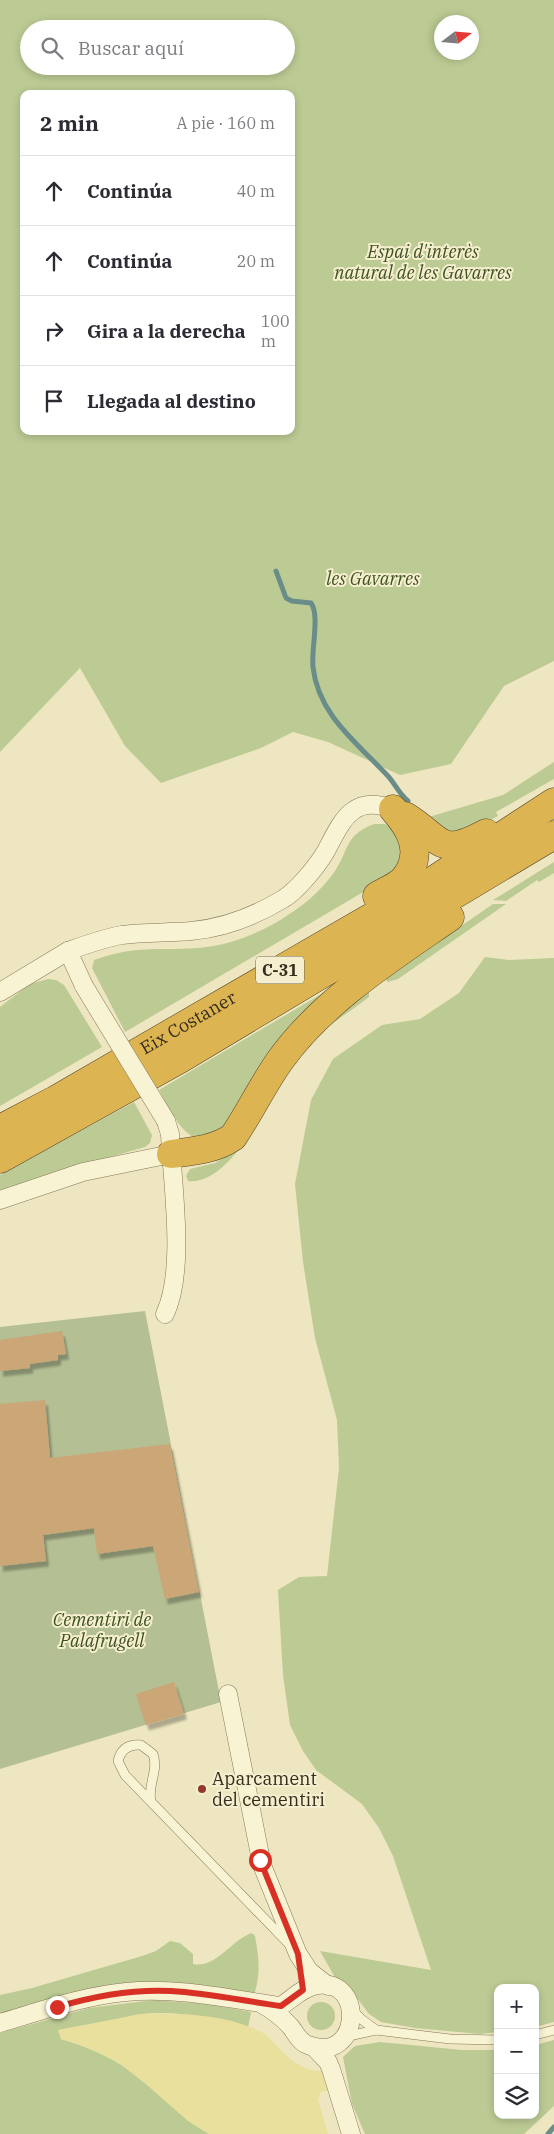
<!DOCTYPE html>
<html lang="es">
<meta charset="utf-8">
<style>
:root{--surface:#fff;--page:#f7f7f7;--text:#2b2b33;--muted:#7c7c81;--line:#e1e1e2}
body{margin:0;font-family:"IBM Plex Serif",serif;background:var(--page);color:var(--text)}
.controls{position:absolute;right:15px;bottom:15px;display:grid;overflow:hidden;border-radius:10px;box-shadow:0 2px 8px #0003}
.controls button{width:45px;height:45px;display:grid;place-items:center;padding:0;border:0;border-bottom:1px solid var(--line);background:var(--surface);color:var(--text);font:25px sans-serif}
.compass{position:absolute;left:434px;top:15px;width:45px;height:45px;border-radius:50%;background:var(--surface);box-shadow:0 2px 8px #0003;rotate:74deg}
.stop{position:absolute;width:15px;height:15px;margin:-11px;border:4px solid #d93025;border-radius:50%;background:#fff}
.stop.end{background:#d93025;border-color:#fff;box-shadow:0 1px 5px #0008}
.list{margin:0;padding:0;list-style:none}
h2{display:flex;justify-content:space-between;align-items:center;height:65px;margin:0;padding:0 20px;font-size:21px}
h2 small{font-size:16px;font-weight:400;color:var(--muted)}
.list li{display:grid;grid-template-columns:32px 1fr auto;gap:15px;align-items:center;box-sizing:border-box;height:70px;padding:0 20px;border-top:1px solid var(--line)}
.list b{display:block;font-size:19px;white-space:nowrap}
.list em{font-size:16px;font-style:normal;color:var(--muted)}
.icon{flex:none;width:28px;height:28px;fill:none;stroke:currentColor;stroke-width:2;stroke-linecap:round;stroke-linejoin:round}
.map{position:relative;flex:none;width:554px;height:2134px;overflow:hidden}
.search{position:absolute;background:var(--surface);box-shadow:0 2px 8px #0003;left:20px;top:20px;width:275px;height:55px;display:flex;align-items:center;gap:12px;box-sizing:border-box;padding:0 18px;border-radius:28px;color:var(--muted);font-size:19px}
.panel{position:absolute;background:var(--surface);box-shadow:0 2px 8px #0003;left:20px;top:90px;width:275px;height:345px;border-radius:10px}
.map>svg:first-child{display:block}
.green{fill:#bccb94;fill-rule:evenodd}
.sand{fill:#e9e09d}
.cemetery{fill:#b4bf94}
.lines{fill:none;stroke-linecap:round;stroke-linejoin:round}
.stream{stroke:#6a8d89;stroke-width:5}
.building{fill:#cba676;filter:url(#shadow)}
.lane-casing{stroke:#867758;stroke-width:10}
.street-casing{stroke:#867758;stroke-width:19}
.highway-casing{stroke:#53452d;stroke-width:29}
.lane{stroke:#f8f3d3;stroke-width:9}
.street{stroke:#f8f3d3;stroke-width:18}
.highway{stroke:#dcb451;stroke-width:28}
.street-bridge-casing{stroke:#867758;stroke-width:19;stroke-linecap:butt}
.street-bridge{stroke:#f8f3d3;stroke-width:18}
.route{stroke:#d93025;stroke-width:6}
.poi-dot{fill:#943929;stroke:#f5efcf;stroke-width:2}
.labels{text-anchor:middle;stroke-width:4;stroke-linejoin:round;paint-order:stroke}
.shield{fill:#f5efcf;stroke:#6f6652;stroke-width:1}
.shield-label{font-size:16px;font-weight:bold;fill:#362c1d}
.park-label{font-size:18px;font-style:italic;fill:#3f5223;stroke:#f5efcf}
.street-label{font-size:18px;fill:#362c1d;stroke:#f5efcf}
.poi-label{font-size:18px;fill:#362c1d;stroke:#f5efcf;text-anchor:start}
</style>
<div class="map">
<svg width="554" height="2134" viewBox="0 0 554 2134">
<defs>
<filter id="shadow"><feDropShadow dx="3" dy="5.5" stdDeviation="1" flood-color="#0004"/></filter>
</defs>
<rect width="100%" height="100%" fill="#ede6c0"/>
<!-- green -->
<g class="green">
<path d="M0 0H554V661L504 686 451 764 400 775 328 742 293 732 261 748 161 783 125 746 80 668 0 752ZM442 22H472V52H442ZM29 29H286V66H29ZM24 94H291V431H24Z"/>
<path d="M554 762V779L496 812 498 816 460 837 422 819 503 795Z"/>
<path d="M374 824H385L393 828 405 857 394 874 125 1032 92 968 94 960C108 955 124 951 138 950 161 948 184 950 207 947 237 943 269 929 294 911 309 901 324 887 335 871 350 848 344 836 374 824Z"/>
<path d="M554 862V873L539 882 537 880 506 901 493 900Z"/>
<path d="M493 904H506L398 979 388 982 386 980 387 977Z"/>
<path d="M485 957 509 960 554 958V2022L535 2027V1988H498V2032L480 2034 415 2028 381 2022 369 2014 351 1990 337 1981 320 1951 431 1970 393 1856 379 1828 362 1804 316 1770 303 1751 290 1725 283 1675 278 1590 299 1577 327 1576 339 1468 337 1420 315 1338 303 1262 295 1184 311 1100 333 1059 382 1025 420 1019 459 993Z"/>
<path d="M48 979 56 980 64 985 102 1047 0 1106V1007L30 984Z"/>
<path d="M333 987 225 1132C218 1134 209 1138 202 1139 183 1140 167 1104 159 1090Z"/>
<path d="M367 993H369V997C346 1015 316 1032 298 1055 273 1087 235 1186 188 1181L186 1176 190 1169 215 1163 235 1151 306 1043Z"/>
<path d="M134 1102 152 1135 150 1143 145 1147 79 1166 0 1195V1175Z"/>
<path d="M252 1933 255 1936C259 1958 261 1973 254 1995L187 1983 123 1984 0 2015V1995L32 1988 142 1956 156 1951 170 1941 180 1943 193 1954V1964C216 1969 232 1939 252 1933Z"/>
<path d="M154 2000 207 2004 251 2012 248 2028C215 2018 177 2010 142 2014 118 2017 85 2032 61 2039 81 2045 100 2052 118 2063 151 2082 175 2114 209 2134H0V2033L89 2008Z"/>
<circle cx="321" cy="2016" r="14"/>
<path d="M554 2040V2106L524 2134H365L352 2104 343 2057 355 2046 380 2042 462 2050H498V2115H535V2045Z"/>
</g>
<!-- sand -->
<path class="sand" d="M141 2014C180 2013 226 2014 261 2032 270 2036 274 2044 281 2050 295 2065 311 2075 331 2069L338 2087 321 2092 318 2099 328 2134H209L188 2121 147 2085 119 2063 87 2047 61 2039 58 2030Z"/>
<!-- cemetery -->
<path class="cemetery" d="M145 1311 221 1702 0 1769V1327Z"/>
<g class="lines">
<!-- stream -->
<g class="stream">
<path d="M276 571 286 598 292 601 311 603C320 615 311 650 313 667 318 714 356 742 387 775 395 783 398 793 408 801"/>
<path d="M548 2134 554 2127"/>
</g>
</g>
<!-- building -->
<g class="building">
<path d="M62 1331 66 1354 58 1355V1360L30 1364V1368L0 1371V1340Z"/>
<path d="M45 1400 50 1458 170 1444 199 1592 165 1599 153 1546 97 1554 94 1528 43 1535 46 1561 0 1566V1404Z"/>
<path d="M174 1682 184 1714 146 1725 136 1694Z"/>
</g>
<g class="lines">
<!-- lane casing -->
<g class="lane-casing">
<g id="lane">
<path d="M151 1802C147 1785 159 1771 153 1754L141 1745C129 1744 121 1749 118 1761L125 1775 290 1945"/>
<path d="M352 2009 361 2019 376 2030"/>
<path d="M535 2035 554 2030"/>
<path d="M344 2037 376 2030 450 2039 498 2040"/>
</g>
</g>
<!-- street casing -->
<g class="street-casing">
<g id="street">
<path d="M84 986 68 951C85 945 104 938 122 935 145 932 168 933 191 931 223 928 255 916 283 899 297 891 318 865 326 851 342 821 352 794 393 809"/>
<path d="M0 992 68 951"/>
<path d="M0 1200 83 1172 171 1154"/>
<path d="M165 1314C186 1269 172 1184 170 1134L166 1121"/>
<path d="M228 1694 262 1865 298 1954 309 1971 328 1986"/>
<path d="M0 2023C41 2011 83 1996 126 1992 179 1987 229 1999 281 2006 292 1999 303 1987 317 1985 366 1977 361 2065 308 2045 299 2042 296 2033 290 2026 281 2016 271 2009 260 2003"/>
<path d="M314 2047 328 2062 331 2069 351 2134"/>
</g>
</g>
<!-- highway casing -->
<g class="highway-casing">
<g id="highway">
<path d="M405 816C443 839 437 859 486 833"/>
<path d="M377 896C385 891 398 886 404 879 425 854 411 829 393 809"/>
<path id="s1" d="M0 1129 55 1100 420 889 554 802"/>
<path d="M171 1154C193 1151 214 1150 233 1137 250 1112 263 1084 281 1059 324 1000 391 958 450 917"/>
<path d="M0 1159 180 1059 554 835"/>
</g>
</g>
<!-- lane -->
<use href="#lane" class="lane"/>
<!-- street -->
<use href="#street" class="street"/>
<!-- highway -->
<use href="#highway" class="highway"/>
<!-- street-bridge casing -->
<g class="street-bridge-casing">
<path id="street-bridge" d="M84 986 166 1121"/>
</g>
<!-- street-bridge -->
<use href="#street-bridge" class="street-bridge"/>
</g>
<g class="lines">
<!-- route -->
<path class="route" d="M57 2007C94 1996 132 1989 171 1991 208 1993 244 2001 281 2006L303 1990 298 1954 260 1860"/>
</g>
<!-- markers -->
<circle class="poi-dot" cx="202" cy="1789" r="5"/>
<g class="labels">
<!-- shield labels -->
<rect class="shield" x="256" y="956.5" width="48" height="27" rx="4"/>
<g class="shield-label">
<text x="280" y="976">C-31</text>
</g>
<!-- park labels -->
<g class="park-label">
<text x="423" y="258">Espai d'interès<tspan x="423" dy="21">natural de les Gavarres</tspan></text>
<text x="373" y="585">les Gavarres</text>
<text x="102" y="1626">Cementiri de<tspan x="102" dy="21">Palafrugell</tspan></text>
</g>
<!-- street labels -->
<g class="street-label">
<text dy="6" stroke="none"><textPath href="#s1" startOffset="216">Eix Costaner</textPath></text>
</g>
<!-- poi labels -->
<g class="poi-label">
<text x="212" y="1785">Aparcament<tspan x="212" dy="21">del cementiri</tspan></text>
</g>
</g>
</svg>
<div class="controls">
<button>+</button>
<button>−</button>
<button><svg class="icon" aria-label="layers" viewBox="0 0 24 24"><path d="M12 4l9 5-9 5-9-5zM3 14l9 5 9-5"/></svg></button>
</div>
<svg class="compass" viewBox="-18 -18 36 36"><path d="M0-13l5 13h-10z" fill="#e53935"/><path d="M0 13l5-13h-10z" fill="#7c7c81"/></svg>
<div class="stop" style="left:260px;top:1860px"></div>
<div class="stop end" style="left:57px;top:2007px"></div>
<div class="search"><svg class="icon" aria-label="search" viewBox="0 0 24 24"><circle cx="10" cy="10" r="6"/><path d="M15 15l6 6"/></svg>Buscar aquí</div>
<section class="panel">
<h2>2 min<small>A pie · 160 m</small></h2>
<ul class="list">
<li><svg class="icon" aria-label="ahead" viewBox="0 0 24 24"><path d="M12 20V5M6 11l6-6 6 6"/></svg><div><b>Continúa</b></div><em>40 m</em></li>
<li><svg class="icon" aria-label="ahead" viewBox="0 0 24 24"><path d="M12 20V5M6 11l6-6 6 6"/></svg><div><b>Continúa</b></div><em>20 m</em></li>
<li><svg class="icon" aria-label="right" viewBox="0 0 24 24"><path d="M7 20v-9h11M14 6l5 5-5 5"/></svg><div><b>Gira a la derecha</b></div><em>100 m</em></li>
<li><svg class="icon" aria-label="arrive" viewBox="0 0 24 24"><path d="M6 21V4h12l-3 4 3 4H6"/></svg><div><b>Llegada al destino</b></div></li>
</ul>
</section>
</div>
